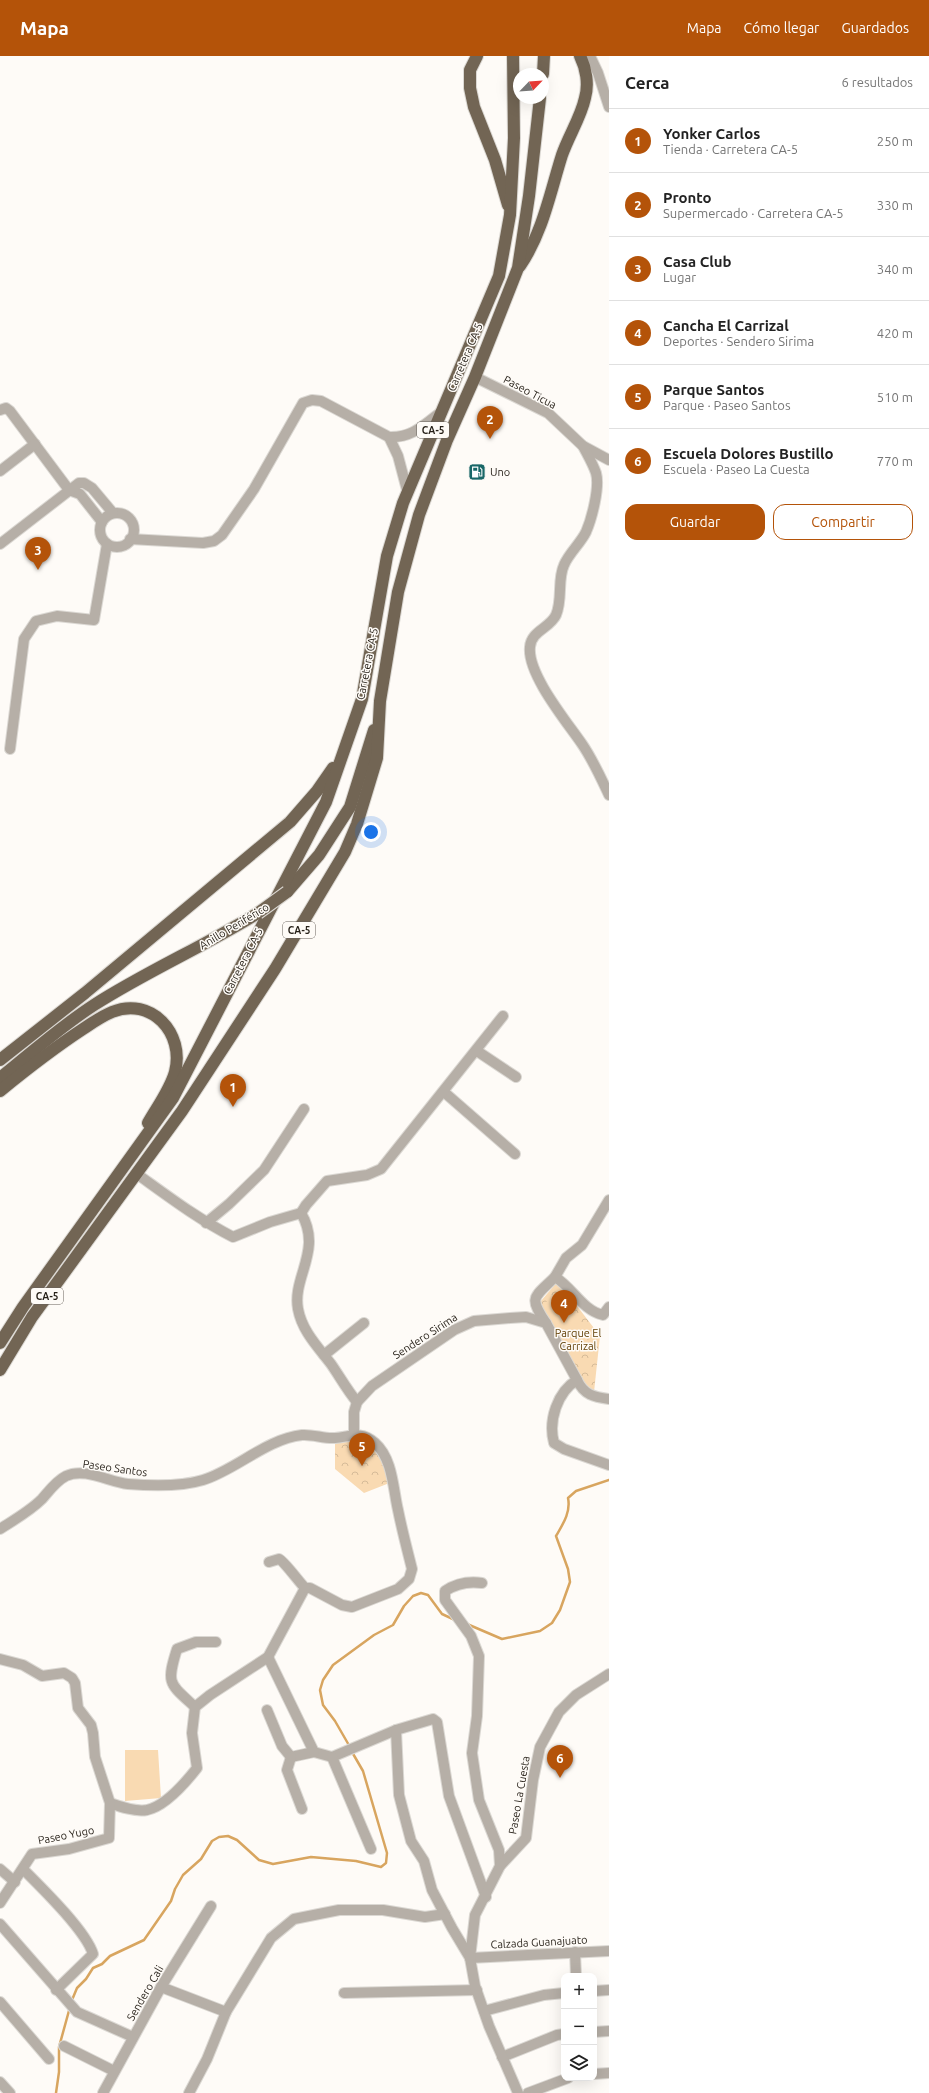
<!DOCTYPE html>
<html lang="es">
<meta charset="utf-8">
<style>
:root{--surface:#fff;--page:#f2f2f2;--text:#222;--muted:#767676;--line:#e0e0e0;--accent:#b45309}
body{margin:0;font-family:Ubuntu,sans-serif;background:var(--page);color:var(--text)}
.controls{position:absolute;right:12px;bottom:12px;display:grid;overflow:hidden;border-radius:8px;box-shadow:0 4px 16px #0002}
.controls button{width:36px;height:36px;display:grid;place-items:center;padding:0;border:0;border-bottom:1px solid var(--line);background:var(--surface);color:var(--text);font:20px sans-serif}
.compass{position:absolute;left:513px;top:12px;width:36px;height:36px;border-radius:50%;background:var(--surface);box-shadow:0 4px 16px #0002;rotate:65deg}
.you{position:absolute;left:371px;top:776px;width:14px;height:14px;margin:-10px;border:3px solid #fff;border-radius:50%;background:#1a73e8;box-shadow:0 0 0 6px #1a73e833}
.badge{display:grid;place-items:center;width:26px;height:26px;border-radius:50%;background:var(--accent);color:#fff;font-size:13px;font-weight:700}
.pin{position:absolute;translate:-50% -33px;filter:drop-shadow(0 1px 2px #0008)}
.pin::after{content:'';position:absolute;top:21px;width:14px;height:12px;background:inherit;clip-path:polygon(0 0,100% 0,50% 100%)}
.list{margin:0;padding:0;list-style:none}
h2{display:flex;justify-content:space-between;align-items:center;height:52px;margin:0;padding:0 16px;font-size:17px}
h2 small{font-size:13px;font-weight:400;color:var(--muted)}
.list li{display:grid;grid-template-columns:26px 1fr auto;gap:12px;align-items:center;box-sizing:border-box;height:64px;padding:0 16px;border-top:1px solid var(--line)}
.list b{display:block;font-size:15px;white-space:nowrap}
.list p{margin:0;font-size:13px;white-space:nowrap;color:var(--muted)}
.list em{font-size:13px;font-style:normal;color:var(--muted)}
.actions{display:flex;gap:8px;padding:12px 16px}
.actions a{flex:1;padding:9px 0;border:1px solid var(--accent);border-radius:12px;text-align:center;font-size:14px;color:var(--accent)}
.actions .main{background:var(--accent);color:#fff}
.icon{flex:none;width:22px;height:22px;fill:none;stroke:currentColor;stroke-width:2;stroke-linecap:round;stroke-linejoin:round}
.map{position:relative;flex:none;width:609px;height:2037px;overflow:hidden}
header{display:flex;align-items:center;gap:24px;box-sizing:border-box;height:56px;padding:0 20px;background:var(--accent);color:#fff}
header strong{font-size:19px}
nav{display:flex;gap:22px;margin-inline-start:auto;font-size:14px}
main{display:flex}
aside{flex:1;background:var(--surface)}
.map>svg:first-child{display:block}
.forest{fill:url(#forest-crowns)}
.pitch{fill:#f9dab2}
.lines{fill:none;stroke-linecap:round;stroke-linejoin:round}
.stream{stroke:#d8a55f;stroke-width:2.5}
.minor-casing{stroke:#dbd8d3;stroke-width:12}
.trunk-casing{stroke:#dbd8d3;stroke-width:14}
.minor{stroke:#b6afa7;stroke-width:10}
.trunk{stroke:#726554;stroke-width:12}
.trunk-bridge-casing{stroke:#dbd8d3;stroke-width:14;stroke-linecap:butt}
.trunk-bridge{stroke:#726554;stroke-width:12}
.labels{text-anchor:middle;stroke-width:3;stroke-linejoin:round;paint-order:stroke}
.shield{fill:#fefbf7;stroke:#66615a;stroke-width:1}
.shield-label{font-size:10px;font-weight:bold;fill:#251f17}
.street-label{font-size:11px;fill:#251f17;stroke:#fefbf7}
.poi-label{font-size:11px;fill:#251f17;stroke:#fefbf7;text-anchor:start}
.park-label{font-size:11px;fill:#644208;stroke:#fefbf7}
</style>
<header>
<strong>Mapa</strong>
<nav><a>Mapa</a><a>Cómo llegar</a><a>Guardados</a></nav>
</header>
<main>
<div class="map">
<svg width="609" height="2037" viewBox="0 0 609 2037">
<defs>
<pattern id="forest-crowns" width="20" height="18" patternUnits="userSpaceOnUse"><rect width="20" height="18" fill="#f9dab2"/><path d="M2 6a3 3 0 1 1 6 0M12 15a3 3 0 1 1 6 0" fill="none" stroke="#d5bb98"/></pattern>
</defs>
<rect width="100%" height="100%" fill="#fefbf7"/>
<!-- forest -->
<g class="forest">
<path d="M558 1225 600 1280 594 1336 586 1331 535 1252Z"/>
<path d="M343 1380 375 1387 392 1426 364 1437 335 1413V1382Z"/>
</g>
<!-- pitch -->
<g class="pitch">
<path d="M559 1236 589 1282 568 1299 538 1252Z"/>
<path d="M125 1694H158L161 1742 125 1745Z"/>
</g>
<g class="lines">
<!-- stream -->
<g class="stream">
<path d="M467 1568 502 1583 540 1575 552 1567 560 1554 570 1526 568 1513 556 1480C563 1468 571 1456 568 1442L576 1435 609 1424"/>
<path d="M350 1691 335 1665 323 1649 320 1634 323 1624 333 1609 374 1579 393 1569 404 1550 413 1540 421 1537 428 1539 442 1558 455 1564"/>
<path d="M72 1944 77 1932 86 1923 93 1912 102 1908 110 1900 144 1884 171 1845 175 1833 183 1819 201 1803 212 1785 219 1781 228 1780 237 1784 259 1804 273 1808 311 1801 356 1805 381 1811 386 1807 387 1797 363 1715 352 1696"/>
<path d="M56 2037 59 2016V1991L70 1951"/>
</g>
<!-- minor casing -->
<g class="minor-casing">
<g id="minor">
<path d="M590 0 598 17 609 51"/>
<path d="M475 321 548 357 583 390 609 404"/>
<path d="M0 354 6 352 10 355 69 434 80 438 102 466"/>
<path d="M389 381 398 400 407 434"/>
<path d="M583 390C587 398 593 408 596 417 600 431 592 462 586 476 580 488 569 497 564 509 557 524 563 543 556 559 550 572 531 575 530 591 527 618 567 666 582 688 593 704 601 722 609 739"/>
<path d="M0 415 35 388"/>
<circle cx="117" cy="474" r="17"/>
<path d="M130 483 203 487 214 485 222 479 254 433 303 347 312 344 321 345 389 381C412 382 424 369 441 356"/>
<path d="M0 488 79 427H84L92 432 113 457"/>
<path d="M10 693 24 583 36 565 57 560 94 564 107 488"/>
<path d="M477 995 516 1021"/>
<path d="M444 1036 515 1098"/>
<path d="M137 1118C169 1141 198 1163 233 1181L270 1166 301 1157"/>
<path d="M301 1157 306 1149 327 1125 367 1119 381 1113 503 960"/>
<path d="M301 1157C323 1194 292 1221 298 1253 302 1275 318 1291 331 1308 340 1321 347 1334 357 1346"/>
<path d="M206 1167 229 1148 264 1114 304 1053"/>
<path d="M555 1221 566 1202 582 1189 609 1144"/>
<path d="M546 1267C528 1240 534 1242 555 1221 573 1232 582 1254 603 1259L609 1251"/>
<path d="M324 1299 364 1267"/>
<path d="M577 1324C584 1339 594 1341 609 1343"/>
<path d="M354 1379V1356L357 1346 372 1330 454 1274 474 1265 510 1262 526 1261 546 1267 577 1324C557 1336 548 1365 554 1387L564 1393 609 1409"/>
<path d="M0 1473C14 1464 30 1455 42 1443 49 1435 56 1425 66 1420 85 1411 109 1426 128 1428 152 1430 180 1431 203 1424 236 1414 266 1383 302 1379 313 1378 324 1383 335 1382 349 1381 361 1374 375 1387 393 1403 393 1433 398 1454 402 1474 407 1493 412 1513L409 1523 398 1533 352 1551 342 1549 310 1532H305L268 1601 210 1639 195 1651 192 1677 197 1712C186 1726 166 1750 147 1754 135 1756 121 1751 110 1747"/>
<path d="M269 1506 279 1503C284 1505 299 1526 305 1532"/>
<path d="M482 1527C468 1525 457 1527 445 1535V1544L471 1580 479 1600 477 1660 472 1697 479 1744 499 1794 500 1810"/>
<path d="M268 1601 314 1696 332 1701 396 1674 433 1663 437 1666 449 1740 486 1841"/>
<path d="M0 1603 23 1609 42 1620 64 1617 72 1622 75 1627 78 1652 91 1669 93 1677 95 1701 110 1747 109 1782 69 1793 32 1798 0 1847"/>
<path d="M195 1651C169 1627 166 1628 177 1593L196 1586H216"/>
<path d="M267 1654 282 1690 291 1701 314 1696"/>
<path d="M396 1674 399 1739 411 1785 424 1805 432 1834 452 1872 470 1902"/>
<path d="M291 1701 287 1714 302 1753"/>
<path d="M332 1701 371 1793"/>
<path d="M0 1813 15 1826"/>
<path d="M23 1813C42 1832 86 1875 93 1898L56 1934"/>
<path d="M0 1868 77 1956 133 1981"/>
<path d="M575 1896 576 1920"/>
<path d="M470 1902 609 1895"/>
<path d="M161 1931 226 1956"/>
<path d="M594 1935 609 1934"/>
<path d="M344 1937 477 1934"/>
<path d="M0 1946 49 2003"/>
<path d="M484 1955 544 1939 564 1937"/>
<path d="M594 1976 609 1975"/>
<path d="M64 1990 114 2015"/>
<path d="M502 2001 557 1979 564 1978"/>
<path d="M594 2018 609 2017"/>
<path d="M0 2026 10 2037"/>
<path d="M103 2037 161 1931 211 1850"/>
<path d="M189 2037 207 2003 226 1956 271 1882 294 1863 339 1854H383L425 1861 445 1858"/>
<path d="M518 2037 489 1970 475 1930 470 1902 475 1859 500 1810 526 1782 533 1724 540 1691 559 1656 576 1639 609 1618"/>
<path d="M528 2037 568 2022"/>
</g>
</g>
<!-- trunk casing -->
<g class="trunk-casing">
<g id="trunk">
<path d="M477 0 470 14V32L474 51 495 104 508 149"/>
<path d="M543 18 544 0"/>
<path d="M520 210C543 176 550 137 562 99 569 79 581 61 585 42 589 28 586 12 580 0"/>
<path d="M287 836 319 799 350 751 374 674"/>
<path d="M0 1004 85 937 290 766 317 735 333 712"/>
<path d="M0 1022C31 997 60 971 94 949 147 915 205 890 258 857"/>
<path d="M0 1035C27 1013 54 992 83 973 92 967 102 960 112 956 151 940 185 977 175 1016 170 1034 157 1051 148 1067"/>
<path d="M0 1287 23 1251 173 1042 326 746 362 643 387 500 403 447 499 220 510 159 514 82 513 0"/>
<path d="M0 1314 32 1261 182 1055 275 913 345 796 357 768 377 702 380 645 398 536 419 459 447 384 475 321 518 212 529 140 540 42"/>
</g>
</g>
<!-- minor -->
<use href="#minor" class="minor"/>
<!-- trunk -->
<use href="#trunk" class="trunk"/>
<!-- trunk-bridge casing -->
<g class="trunk-bridge-casing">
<path id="trunk-bridge" d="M258 857 287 836"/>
</g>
<!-- trunk-bridge -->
<use href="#trunk-bridge" class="trunk-bridge"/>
</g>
<!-- icons -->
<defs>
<g id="fuel-square" transform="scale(0.9)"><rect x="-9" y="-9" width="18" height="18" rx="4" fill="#196767" stroke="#fefbf7"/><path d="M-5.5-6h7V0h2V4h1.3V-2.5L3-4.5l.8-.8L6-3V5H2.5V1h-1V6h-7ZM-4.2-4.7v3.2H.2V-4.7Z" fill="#fff"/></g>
</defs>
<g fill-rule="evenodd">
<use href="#fuel-square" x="477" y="416"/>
</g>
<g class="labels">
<!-- shield labels -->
<g class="shield">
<rect x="417" y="366" width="32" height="16" rx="3"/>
<rect x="283" y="866" width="32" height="16" rx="3"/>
<rect x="31" y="1232" width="32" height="16" rx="3"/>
</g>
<g class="shield-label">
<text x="433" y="378">CA-5</text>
<text x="299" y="878">CA-5</text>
<text x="47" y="1244">CA-5</text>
</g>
<!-- street labels -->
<g class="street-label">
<text transform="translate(465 301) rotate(-67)" y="4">Carretera CA-5</text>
<text transform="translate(530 336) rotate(28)" y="4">Paseo Ticua</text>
<text transform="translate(367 608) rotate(-79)" y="4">Carretera CA-5</text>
<text transform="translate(234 870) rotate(-31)" y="4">Anillo Periférico</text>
<text transform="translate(243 905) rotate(-63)" y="4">Carretera CA-5</text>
<text transform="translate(425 1280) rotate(-33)" y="4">Sendero Sirima</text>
<text transform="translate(115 1412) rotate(8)" y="4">Paseo Santos</text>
<text transform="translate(519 1739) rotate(-80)" y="4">Paseo La Cuesta</text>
<text transform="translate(66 1779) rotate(-11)" y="4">Paseo Yugo</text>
<text transform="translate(539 1886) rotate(-3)" y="4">Calzada Guanajuato</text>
<text transform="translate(145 1937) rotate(-60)" y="4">Sendero Cali</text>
</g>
<!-- poi labels -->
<g class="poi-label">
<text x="490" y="420">Uno</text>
</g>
<!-- park labels -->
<g class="park-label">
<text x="578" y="1281">Parque El<tspan x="578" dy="13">Carrizal</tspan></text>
</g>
</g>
</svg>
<div class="controls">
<button>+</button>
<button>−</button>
<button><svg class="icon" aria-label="layers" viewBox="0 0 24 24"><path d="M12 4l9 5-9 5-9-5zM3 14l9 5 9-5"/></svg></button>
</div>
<svg class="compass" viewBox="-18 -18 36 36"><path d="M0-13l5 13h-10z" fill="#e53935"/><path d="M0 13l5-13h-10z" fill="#767676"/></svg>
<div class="you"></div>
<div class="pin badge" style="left:233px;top:1051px">1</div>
<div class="pin badge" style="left:490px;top:383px">2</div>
<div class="pin badge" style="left:38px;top:514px">3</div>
<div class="pin badge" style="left:564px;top:1267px">4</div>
<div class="pin badge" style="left:362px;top:1410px">5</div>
<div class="pin badge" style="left:560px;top:1722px">6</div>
</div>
<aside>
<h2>Cerca<small>6 resultados</small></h2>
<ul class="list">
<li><span class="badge">1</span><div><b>Yonker Carlos</b><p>Tienda · Carretera CA-5</p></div><em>250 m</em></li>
<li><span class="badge">2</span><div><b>Pronto</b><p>Supermercado · Carretera CA-5</p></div><em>330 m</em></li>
<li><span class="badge">3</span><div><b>Casa Club</b><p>Lugar</p></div><em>340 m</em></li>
<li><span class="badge">4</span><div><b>Cancha El Carrizal</b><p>Deportes · Sendero Sirima</p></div><em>420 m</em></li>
<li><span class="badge">5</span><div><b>Parque Santos</b><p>Parque · Paseo Santos</p></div><em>510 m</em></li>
<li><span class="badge">6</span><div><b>Escuela Dolores Bustillo</b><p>Escuela · Paseo La Cuesta</p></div><em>770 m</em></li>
</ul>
<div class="actions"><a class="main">Guardar</a><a>Compartir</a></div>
</aside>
</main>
